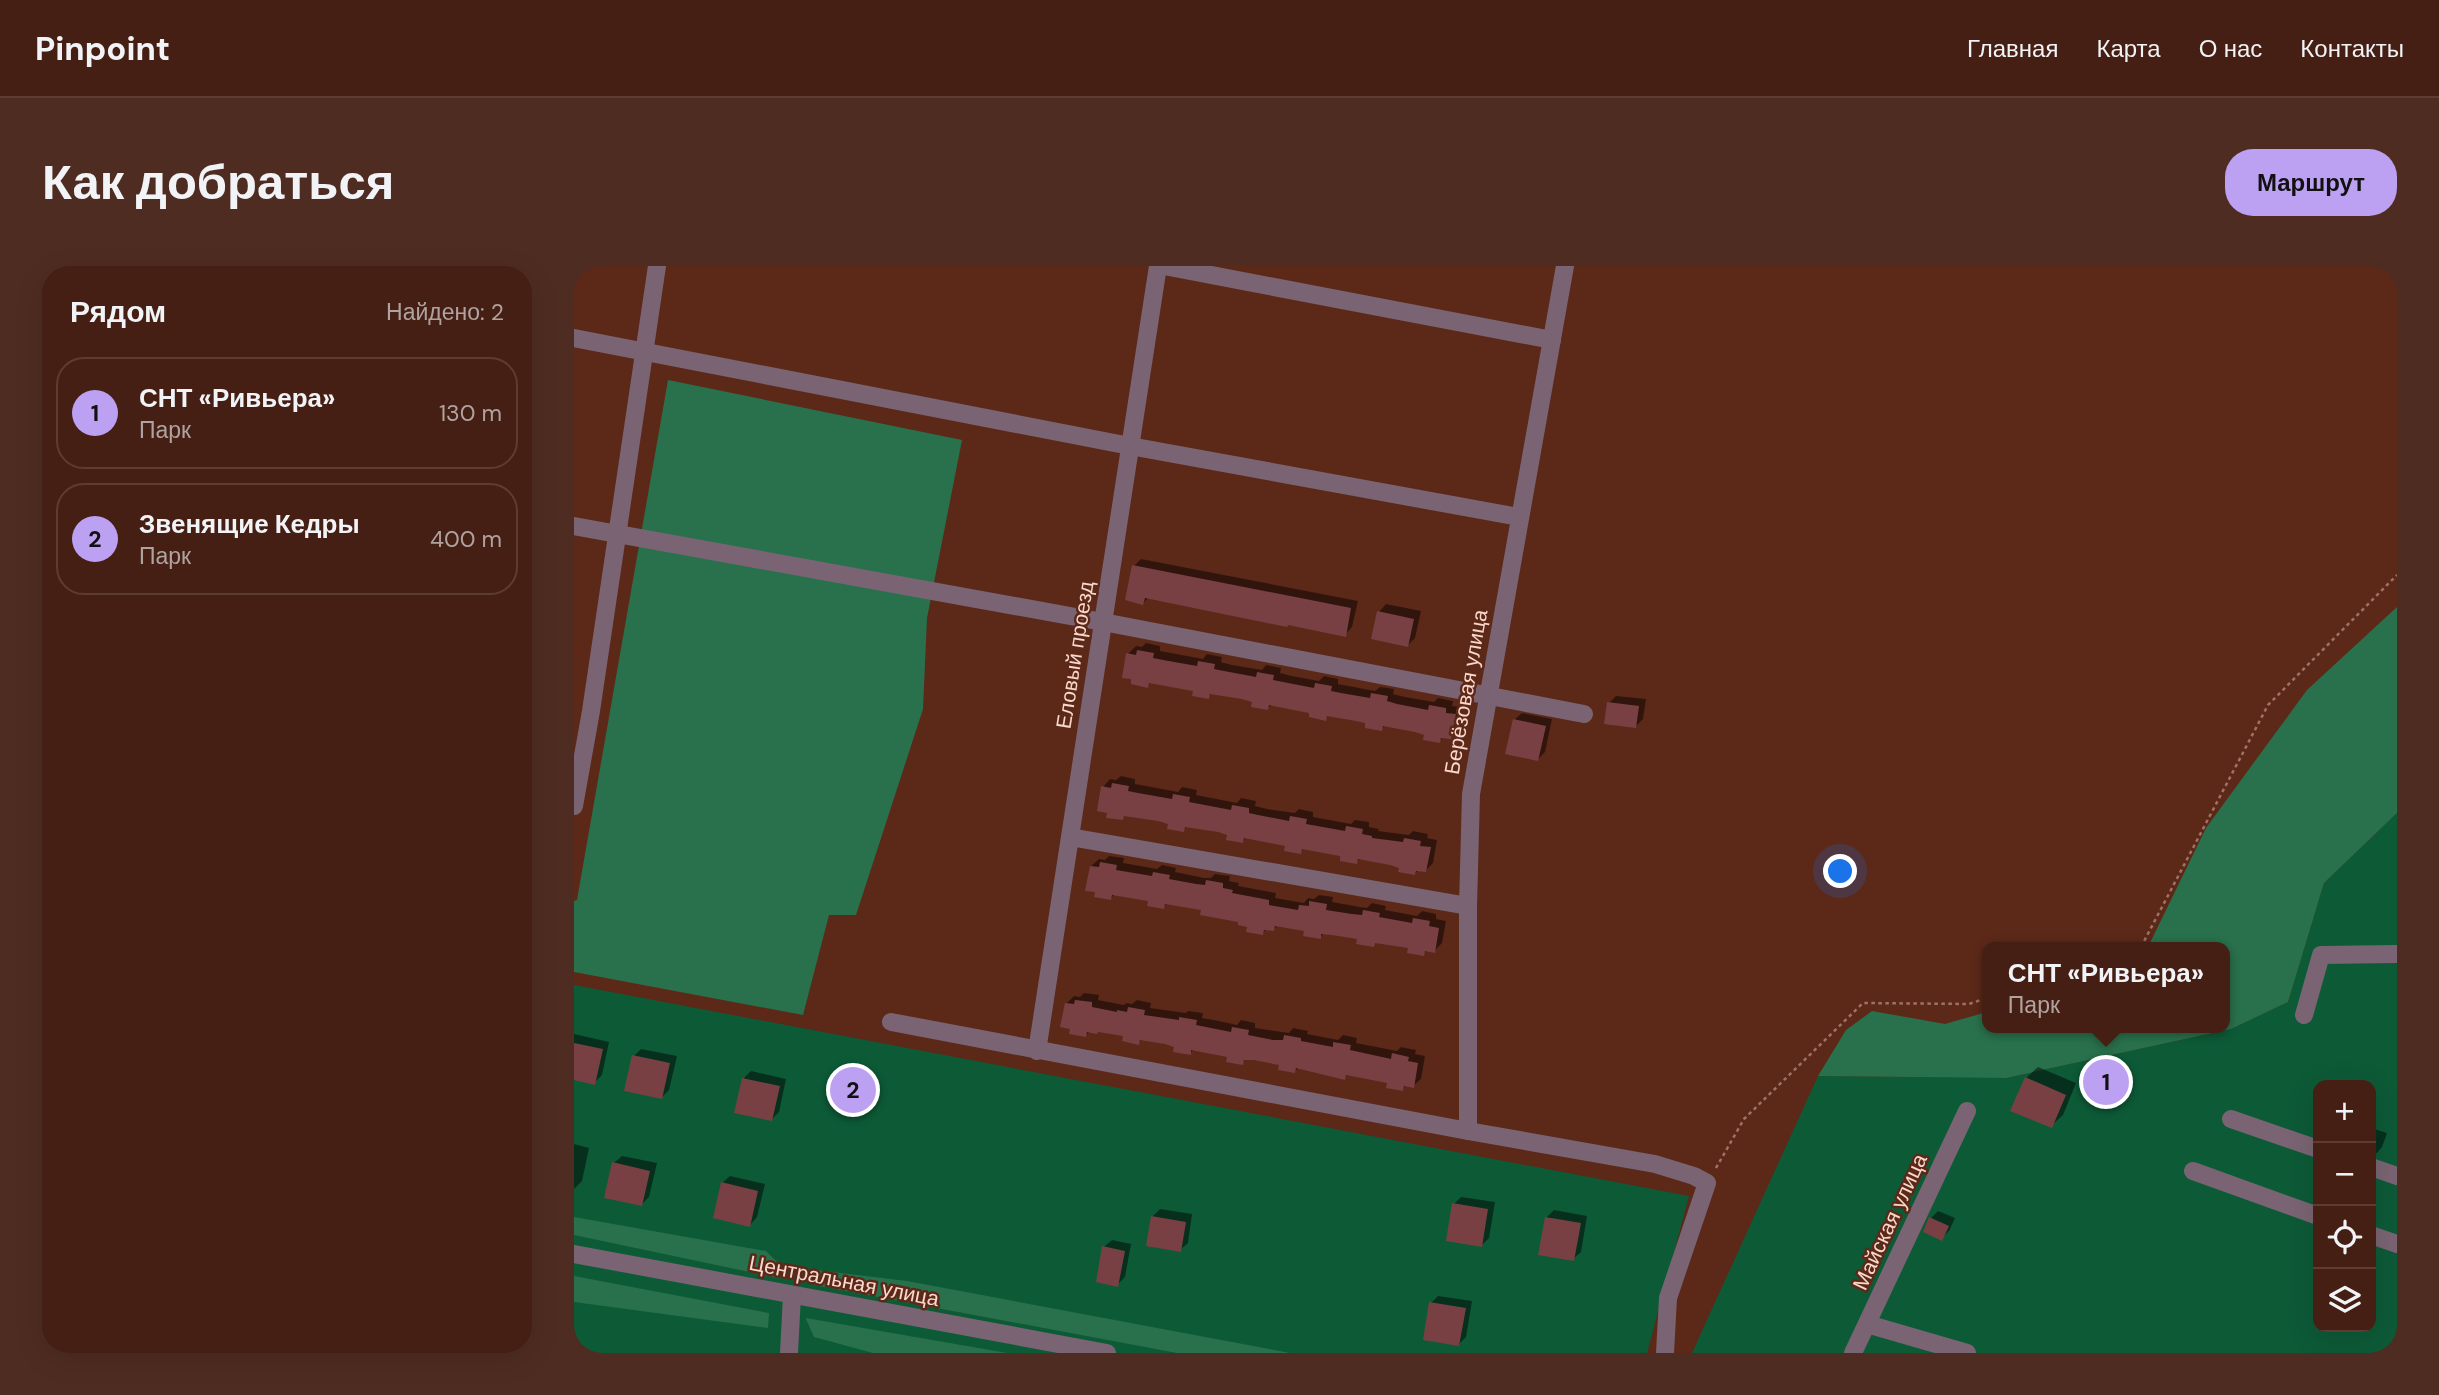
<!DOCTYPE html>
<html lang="ru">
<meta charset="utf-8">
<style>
:root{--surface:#451f13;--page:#4f2c21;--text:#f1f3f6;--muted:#b0a2a0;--line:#5d3d33;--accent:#bca0f2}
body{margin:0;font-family:"DM Sans",sans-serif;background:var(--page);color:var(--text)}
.controls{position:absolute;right:21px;bottom:21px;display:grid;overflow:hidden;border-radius:14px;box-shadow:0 7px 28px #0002}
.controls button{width:63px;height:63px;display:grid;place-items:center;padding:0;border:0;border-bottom:2px solid var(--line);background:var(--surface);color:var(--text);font:35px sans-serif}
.you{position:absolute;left:1267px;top:606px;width:24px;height:24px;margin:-18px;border:5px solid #fff;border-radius:50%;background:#1a73e8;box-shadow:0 0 0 10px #1a73e833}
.badge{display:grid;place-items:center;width:46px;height:46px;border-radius:50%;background:var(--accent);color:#111;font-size:23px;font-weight:700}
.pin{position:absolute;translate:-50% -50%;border:4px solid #fff;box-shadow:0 2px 7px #0006}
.popup{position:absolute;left:1408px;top:676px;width:248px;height:91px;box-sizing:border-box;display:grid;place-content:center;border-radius:14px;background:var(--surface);filter:drop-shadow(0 2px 5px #0005);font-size:23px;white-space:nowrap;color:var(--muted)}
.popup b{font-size:26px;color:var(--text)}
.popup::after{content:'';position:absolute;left:50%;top:100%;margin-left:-14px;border:14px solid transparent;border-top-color:var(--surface)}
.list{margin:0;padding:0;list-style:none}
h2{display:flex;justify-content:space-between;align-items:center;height:91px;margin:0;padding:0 28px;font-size:30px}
h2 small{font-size:23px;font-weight:400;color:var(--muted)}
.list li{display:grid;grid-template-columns:46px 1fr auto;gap:21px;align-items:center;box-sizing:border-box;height:112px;margin:0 14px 14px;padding:0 14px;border:2px solid var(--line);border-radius:28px}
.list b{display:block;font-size:26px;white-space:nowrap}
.list p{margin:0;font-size:23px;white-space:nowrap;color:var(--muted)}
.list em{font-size:23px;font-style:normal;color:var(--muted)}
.icon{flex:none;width:38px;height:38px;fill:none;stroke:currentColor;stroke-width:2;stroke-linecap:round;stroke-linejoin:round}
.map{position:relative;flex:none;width:1823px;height:1087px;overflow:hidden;border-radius:28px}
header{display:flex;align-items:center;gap:42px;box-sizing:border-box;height:98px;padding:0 35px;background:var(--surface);border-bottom:2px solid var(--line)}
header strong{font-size:33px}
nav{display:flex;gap:38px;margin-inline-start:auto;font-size:24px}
.intro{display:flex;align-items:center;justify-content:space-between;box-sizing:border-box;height:168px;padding:0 42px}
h1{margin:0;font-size:49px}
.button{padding:18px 32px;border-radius:28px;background:var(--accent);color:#111;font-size:24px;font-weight:700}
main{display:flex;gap:42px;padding:0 42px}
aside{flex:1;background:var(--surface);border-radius:28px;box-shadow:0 7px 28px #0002}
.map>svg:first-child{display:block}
.green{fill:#0d5a37;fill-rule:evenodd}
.forest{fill:#29714c}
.shadow{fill:#0007}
.building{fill:#794043}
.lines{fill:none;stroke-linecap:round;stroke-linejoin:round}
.path{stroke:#9e7365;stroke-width:2.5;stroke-dasharray:3.5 3.5;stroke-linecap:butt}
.minor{stroke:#7a6473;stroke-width:18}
.labels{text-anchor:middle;stroke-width:5;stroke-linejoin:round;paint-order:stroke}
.street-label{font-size:21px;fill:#f9d8cd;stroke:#5c2919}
</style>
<header>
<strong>Pinpoint</strong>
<nav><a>Главная</a><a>Карта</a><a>О нас</a><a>Контакты</a></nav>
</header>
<div class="intro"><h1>Как добраться</h1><a class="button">Маршрут</a></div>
<main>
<aside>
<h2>Рядом<small>Найдено: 2</small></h2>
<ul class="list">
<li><span class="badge">1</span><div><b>СНТ «Ривьера»</b><p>Парк</p></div><em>130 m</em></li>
<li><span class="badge">2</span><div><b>Звенящие Кедры</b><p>Парк</p></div><em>400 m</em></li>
</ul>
</aside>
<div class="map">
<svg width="1823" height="1087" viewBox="0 0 1823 1087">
<rect width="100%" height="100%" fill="#5c2919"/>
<!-- green -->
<g class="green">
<path d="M1823 547V1087H1118L1244 810 1432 812 1657 763 1714 736 1750 617ZM1744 819H1797V1061H1744Z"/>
<path d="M0 719 1115 930 1073 1087H0Z"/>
</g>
<!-- forest -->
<g class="forest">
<path d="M94 114 388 174 353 352 349 443 282 649H255L229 749 0 706V635L3 634Z"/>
<path d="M1823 341V547L1750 617 1714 736 1657 763 1432 812 1244 810 1272 764 1298 745 1371 758 1413 746V762H1651V681H1574L1632 562 1733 424Z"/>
<path d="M0 951 192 985 205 998 204 1012 0 969Z"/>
<path d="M234 1003 333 1015 716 1087H603L240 1019Z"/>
<path d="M0 1010 195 1047 194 1062 0 1036Z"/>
<path d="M232 1053V1052L433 1087H299L240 1071Z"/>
</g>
<!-- shadow -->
<g class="shadow">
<path d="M567 293 784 335 778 361 771 369 575 331 569 337 560 300Z"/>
<path d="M812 338 847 345 841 372 834 379 805 346Z"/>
<path d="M572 377 586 380V385L597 387 629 393 633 388 648 391 647 396 658 399 688 404 692 399 707 402 706 407 718 410 745 415 750 410 764 413V418L801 425 806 421 820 423 819 428 831 431 860 436 864 432 879 435 878 440 888 441 884 464 877 471 870 470 866 475 852 467 812 459 807 463 793 456 755 448 751 453 738 445 698 438 694 442 680 435 639 426 634 431 621 423 578 415 573 420 554 388 562 380 568 381Z"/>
<path d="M1042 430 1072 433 1069 453 1062 460 1035 437Z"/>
<path d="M948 447 978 453 971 486 964 493 940 454Z"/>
<path d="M547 510 561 513V518L572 520 604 526 608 521 623 524 622 529 663 537 667 532 682 535 681 540 693 543 721 547 725 543 739 546V551L777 558 781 554 795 556V561L805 563 804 565 835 569 839 565 854 568 853 572 863 574 859 597 852 604 845 603 841 608 827 600 787 592 782 596 768 589 731 581 726 586 713 578 673 570 669 575 655 568 614 559 609 564 596 556 553 548 548 552 529 521 536 513 542 514Z"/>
<path d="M535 590 550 592 549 597 583 603 588 599 602 602 601 606 630 612H637L641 608 656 610 655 615 665 617 664 620 702 627 701 632 730 637 734 632 740 633 745 629 759 631 758 636 786 641 793 642 798 637 812 640 811 644 843 650 848 645 862 648V653L872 655 868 677 860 685 853 684 849 688 836 681 803 675 799 679 785 672 750 667 746 671 732 664 704 659 700 663 693 662 689 667 675 659 629 643 594 637 589 641 576 634 541 628 537 632 517 600 525 593 531 594Z"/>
<path d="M510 727 525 729 524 734 550 739 552 737 558 738 563 734 577 737 576 742 612 747 614 745 629 747 628 752 640 754 663 759 667 754 681 757V762L715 767 719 762 734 765 733 768 764 774 769 769 783 772 782 777 823 785 827 781 842 784 841 788 851 790 847 813 839 820 833 819 828 823 815 816 774 808 770 812 725 801 721 805 707 797 673 792 668 797 655 789 620 783 616 787 602 780 569 772 564 777 551 769 516 765 512 769 493 737 500 730 506 731Z"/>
<path d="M0 768 35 776 28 809 20 817 0 812Z"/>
<path d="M67 783 103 790 95 824 88 831 60 790Z"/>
<path d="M1464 801 1502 817 1489 849 1477 860 1452 812Z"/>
<path d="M177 805 212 813 205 846 198 853 170 812Z"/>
<path d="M1797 862 1813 867 1808 881 1801 889 1797 887Z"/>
<path d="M0 878 15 882 8 915 0 923Z"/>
<path d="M48 890 83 897 75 931 68 938 40 897Z"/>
<path d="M156 910 191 918 183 951 176 959 148 917Z"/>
<path d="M887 931 921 936 915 972 907 980 880 938Z"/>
<path d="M586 943 618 948 614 977 606 984 578 951Z"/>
<path d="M980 944 1013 950 1007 986 999 993 972 952Z"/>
<path d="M1364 945 1381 952 1375 965 1368 972 1357 952Z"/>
<path d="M538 974 557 978 551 1011 543 1019 530 981Z"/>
<path d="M864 1030 898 1035 892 1071 884 1079 857 1037Z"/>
</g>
<!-- building -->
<g class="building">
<path d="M558 299 777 342 772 371 714 359 713 361 571 332 569 339 551 334Z"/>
<path d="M803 345 840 353 834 381 797 373Z"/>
<path d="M563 384 580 387 579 392 589 394 623 400 624 395 641 398 640 403 650 405 682 411 683 406 700 409 699 414 709 416 740 422 741 417 758 420 757 425 767 427 796 432 797 427 814 430 813 435 823 438 854 444 855 439 872 442V447L882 448 877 473 867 472 866 477 849 474 850 469 841 466 809 460 808 465 791 462V457L782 455 753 450 752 455 735 451V447L695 439 694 444 677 441 678 436 668 433 636 428 635 433 618 430 619 425 575 417 574 422 557 418V413L548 412 552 387 562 389Z"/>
<path d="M1033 436 1065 440 1062 462 1030 458Z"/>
<path d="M939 453 972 460 964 495 931 488Z"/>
<path d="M538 517 555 520 554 525 564 527 598 533 599 528 616 531 615 536 657 544 658 539 675 542V547L684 549 715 555 716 550 733 553 732 558 771 565 772 560 789 563 788 568 798 570V572L829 576 830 572 847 575 846 580 857 581 852 606 842 605 841 609 824 606 825 602 816 599 784 593 783 598 766 595V590L728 583 727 588 710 585 711 580 670 572 669 577 652 574 653 569 644 566 611 561 610 566 593 563 594 558 584 555 550 550 549 554 532 552 533 547 523 545 527 520 537 522Z"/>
<path d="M526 596 543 599 542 604 578 610 579 606 596 609 595 613 622 618 631 619 632 614 649 617V622L659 624 658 627 695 634V639L724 644 725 639 735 640V635L753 638 752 644 778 648 788 649 789 644 806 647 805 651 838 657 839 652 856 655 855 660 865 662 861 687 851 685 850 690 833 687 834 682 801 677 800 681 782 678 783 673 758 669 747 668V673L729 670 730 665 701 660 700 665 690 664 689 669 672 666 673 661 664 659V656L626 649 627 644 591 638 590 643 573 640 574 635 538 629 537 634 520 631 521 626 511 625 516 600 525 601Z"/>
<path d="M501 734 518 736V741L543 746V744L553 746 554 741 571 744 570 749 605 754V751L623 754 622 759 657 766 658 761 675 764 674 769 699 774H709L710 769 727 772V775L759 781V776L777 779 776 784 817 793 818 787 835 791 834 795 844 797 840 822 830 820 829 825 812 822 813 817 803 815 772 809 771 814 722 802 721 807 704 804 705 799 680 794H670L669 799 652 796 653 791 617 784V789L599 786 600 781 591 778 566 774 565 779 548 775 549 770 524 766 523 768 513 766 512 771 495 768 496 763 486 761 491 737 500 738Z"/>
<path d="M0 777 29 783 21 819 0 814Z"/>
<path d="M58 789 96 797 88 833 50 825Z"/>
<path d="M1451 811 1492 829 1478 862 1436 845Z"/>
<path d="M168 812 206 820 198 855 160 847Z"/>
<path d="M38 896 76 905 68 940 30 932Z"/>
<path d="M147 916 184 925 176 961 139 952Z"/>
<path d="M878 937 914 943 908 981 872 975Z"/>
<path d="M577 950 612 956 607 986 572 980Z"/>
<path d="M971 951 1007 957 1000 995 964 989Z"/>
<path d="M1355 951 1375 960 1368 975 1349 966Z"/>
<path d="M528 980 551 985 544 1021 522 1016Z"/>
<path d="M855 1036 892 1042 885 1080 849 1074Z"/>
</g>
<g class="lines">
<!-- path -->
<g class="path">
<path d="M1567 681 1694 439 1823 309"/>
<path d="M1142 902 1170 853 1289 737 1395 738 1413 732"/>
</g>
<!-- minor -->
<g class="minor">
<path d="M590 0 978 74"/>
<path d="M0 72 556 180 945 251"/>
<path d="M0 260 529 356 1010 448"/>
<path d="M0 540 17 445 83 0"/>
<path d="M496 571 894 640"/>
<path d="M1730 749 1747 689 1823 688"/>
<path d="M317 756 894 865 1081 898 1120 910 1133 917 1094 1032 1091 1087"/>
<path d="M463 785 584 0"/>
<path d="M1657 853 1744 883"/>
<path d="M894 865V640L897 528 991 0"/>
<path d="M1797 901 1823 910"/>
<path d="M1619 905 1744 950"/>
<path d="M1797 969 1823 978"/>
<path d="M0 988 533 1087"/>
<path d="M1293 1058 1393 1087"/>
<path d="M215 1087 218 1029"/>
<path d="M1279 1087 1393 845"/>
</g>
</g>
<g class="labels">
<!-- street labels -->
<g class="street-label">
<text transform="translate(501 389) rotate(-81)" y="7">Еловый проезд</text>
<text transform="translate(892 426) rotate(-80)" y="7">Берёзовая улица</text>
<text transform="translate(1316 956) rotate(-65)" y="7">Майская улица</text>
<text transform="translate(270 1015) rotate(11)" y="7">Центральная улица</text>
</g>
</g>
</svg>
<div class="controls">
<button>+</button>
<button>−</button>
<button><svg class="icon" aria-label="locate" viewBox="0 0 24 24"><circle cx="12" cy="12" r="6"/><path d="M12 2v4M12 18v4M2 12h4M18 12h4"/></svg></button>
<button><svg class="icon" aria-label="layers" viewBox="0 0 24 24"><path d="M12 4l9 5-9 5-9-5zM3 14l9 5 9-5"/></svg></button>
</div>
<div class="you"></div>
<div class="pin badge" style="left:1532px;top:816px">1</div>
<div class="popup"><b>СНТ «Ривьера»</b>Парк</div>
<div class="pin badge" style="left:279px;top:824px">2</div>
</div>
</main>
